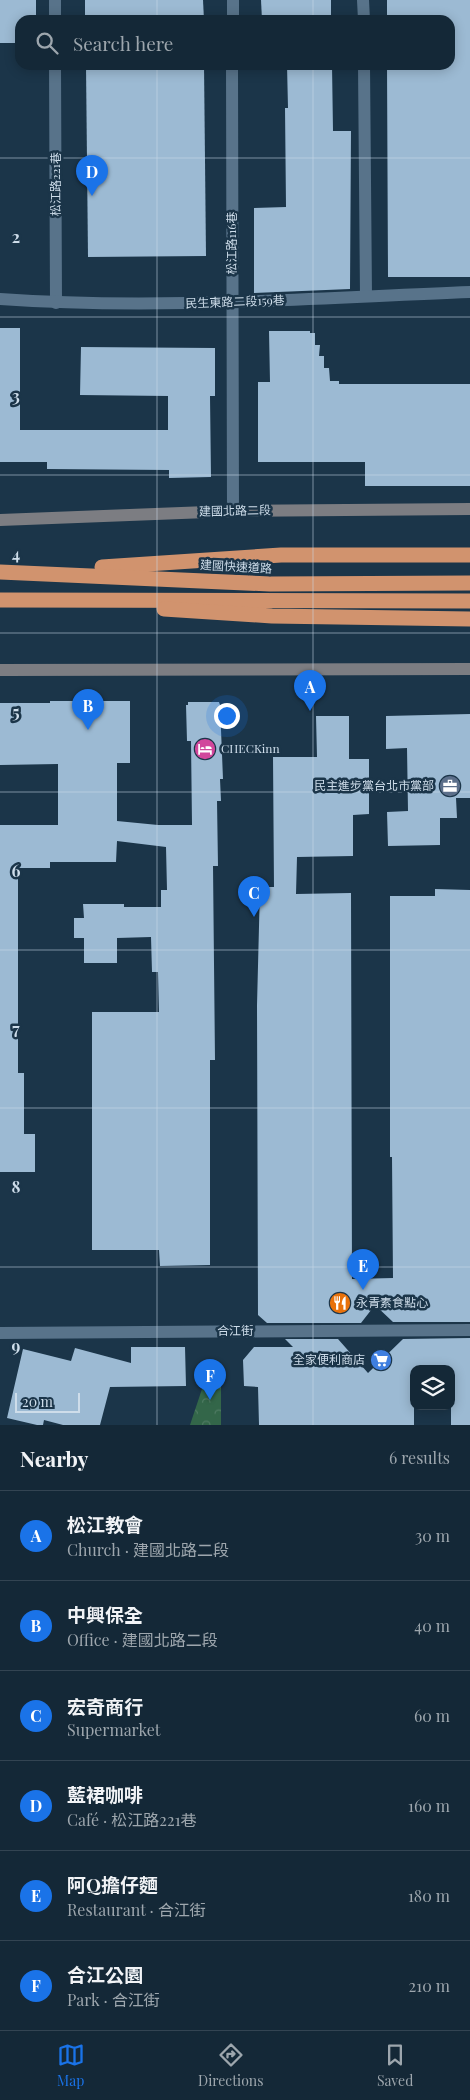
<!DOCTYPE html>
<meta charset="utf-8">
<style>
:root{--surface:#142837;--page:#213442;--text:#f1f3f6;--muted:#9da6ad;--line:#334452;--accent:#1a73e8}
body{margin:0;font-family:"Playfair Display","Noto Sans TC",serif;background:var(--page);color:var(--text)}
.controls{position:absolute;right:15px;bottom:15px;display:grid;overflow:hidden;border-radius:10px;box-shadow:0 2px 12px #0003}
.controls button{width:45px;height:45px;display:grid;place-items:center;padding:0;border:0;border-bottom:1px solid var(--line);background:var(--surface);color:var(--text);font:25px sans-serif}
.scale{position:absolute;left:15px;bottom:12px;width:65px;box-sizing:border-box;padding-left:5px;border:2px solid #ceddea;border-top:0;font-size:14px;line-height:18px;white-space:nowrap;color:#ceddea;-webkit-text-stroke:4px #1b3549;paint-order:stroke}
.you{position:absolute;left:226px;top:715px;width:18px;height:18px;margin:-12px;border:4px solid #fff;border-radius:50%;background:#1a73e8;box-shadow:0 0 0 8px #1a73e833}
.badge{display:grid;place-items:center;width:32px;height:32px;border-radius:50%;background:var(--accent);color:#fff;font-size:16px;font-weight:700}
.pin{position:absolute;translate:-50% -41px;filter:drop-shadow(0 1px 2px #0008)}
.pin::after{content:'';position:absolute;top:26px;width:18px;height:15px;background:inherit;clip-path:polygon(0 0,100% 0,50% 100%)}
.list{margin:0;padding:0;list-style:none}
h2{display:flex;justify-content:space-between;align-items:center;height:65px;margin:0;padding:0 20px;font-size:21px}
h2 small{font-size:16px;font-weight:400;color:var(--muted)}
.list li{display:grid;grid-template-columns:32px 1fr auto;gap:15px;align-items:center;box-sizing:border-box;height:90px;padding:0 20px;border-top:1px solid var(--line)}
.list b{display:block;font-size:19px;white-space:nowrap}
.list p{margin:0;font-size:16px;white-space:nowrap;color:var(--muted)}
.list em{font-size:16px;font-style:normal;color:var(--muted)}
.icon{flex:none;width:28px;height:28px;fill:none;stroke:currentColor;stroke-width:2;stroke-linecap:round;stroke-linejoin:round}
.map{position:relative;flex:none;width:470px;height:1425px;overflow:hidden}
.search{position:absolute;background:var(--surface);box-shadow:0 2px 12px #0003;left:15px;right:15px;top:15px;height:55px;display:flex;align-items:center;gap:12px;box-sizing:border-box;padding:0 18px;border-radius:15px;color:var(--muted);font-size:19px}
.sheet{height:605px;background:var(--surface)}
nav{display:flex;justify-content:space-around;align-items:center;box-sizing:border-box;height:70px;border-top:1px solid var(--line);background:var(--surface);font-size:14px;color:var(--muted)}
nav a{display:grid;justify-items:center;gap:2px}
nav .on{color:var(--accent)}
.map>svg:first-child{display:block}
.forest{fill:url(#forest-crowns)}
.building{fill:#9cbad3}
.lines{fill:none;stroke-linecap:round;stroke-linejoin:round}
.street{stroke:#58738a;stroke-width:12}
.secondary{stroke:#7c7d82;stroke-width:12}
.highway{stroke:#d1936e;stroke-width:15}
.grid{fill:none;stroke:#ceddea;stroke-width:1;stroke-opacity:0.55}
.labels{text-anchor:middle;stroke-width:5;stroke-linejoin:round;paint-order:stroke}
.street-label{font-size:12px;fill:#ceddea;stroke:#1b3549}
.poi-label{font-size:12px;fill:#ceddea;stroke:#1b3549;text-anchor:start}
.grid-label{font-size:16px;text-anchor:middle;font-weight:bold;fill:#ceddea;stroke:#1b3549;stroke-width:5;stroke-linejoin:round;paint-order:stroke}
</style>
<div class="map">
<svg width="470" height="1425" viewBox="0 0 470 1425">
<defs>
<pattern id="forest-crowns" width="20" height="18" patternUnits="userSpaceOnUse" patternTransform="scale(1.25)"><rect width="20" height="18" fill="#336649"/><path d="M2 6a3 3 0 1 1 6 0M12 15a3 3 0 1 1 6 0" fill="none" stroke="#4f7b63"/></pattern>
</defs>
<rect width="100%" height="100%" fill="#1b3549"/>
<!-- forest -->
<path class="forest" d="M221 1369V1425H190L207 1374Z"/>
<!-- building -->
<g class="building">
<path d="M0 0H36V20H20V43H0Z"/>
<path d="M85 0H203L204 20H85Z"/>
<path d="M261 0H331V20H262Z"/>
<path d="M387 0H470V277H388L387 65H450V20H387Z"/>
<path d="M86 65H204L206 256 88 257Z"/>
<path d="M287 65H332L333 131H351L350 289 254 293V208L286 207 285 108H288Z"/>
<path d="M0 328H20V430H168V396L80 395 81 347 215 348V396H210L211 477 169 478V470L47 469V462H0Z"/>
<path d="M269 331H310V333H315V345H320L319 356H324V368H329L330 381H339V384H470V486H365V462H258V382H270Z"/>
<path d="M50 701H130V763H117V821L158 825H192L191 741H187L186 705H188V702H219L220 705 223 779H220L221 801H217L218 866H213L215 1060H210V1265L160 1266 159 1250H92V1012H159L158 972H152L151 937 117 938V963H84V938H74V918H84L83 904H124V907H161V890H167L166 847 117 841 116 862H50V868H18V1073H24V1134H35V1172H0V825H58V764L0 765V703H50Z"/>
<path d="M470 714V798H456L457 818H440V845L388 846 387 812 408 811 407 748 386 749V716Z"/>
<path d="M316 716H349V759H369V814L353 815V856L297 857 296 894 351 893 352 1279 393 1278 392 1157H390V896H435V889L470 890V1322H393L375 1305 361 1323H267L258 1315 257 1005 260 887H274L273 757H317Z"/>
<path d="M470 1338V1425H451V1369H414V1425H259L258 1387 244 1386 243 1360 254 1347H293L285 1339H338L368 1373 403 1339Z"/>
<path d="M131 1347H185L186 1386 110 1387 100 1425H63L44 1420 43 1425H37L7 1418 23 1349 71 1361 75 1348 131 1363Z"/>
</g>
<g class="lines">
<!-- street -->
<g class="street">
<path d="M55 0V20"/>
<path d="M363 0 364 20"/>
<path d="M233 20V0"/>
<path d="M55 65 56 303"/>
<path d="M232 65 233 511"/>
<path d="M364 65 366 296"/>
<path d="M0 299C156 310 314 298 470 292"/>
<path d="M0 1333 470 1330"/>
</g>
<!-- secondary -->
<g class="secondary">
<path d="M0 520 233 511 470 509"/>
<path d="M0 670 470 669"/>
</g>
<!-- highway -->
<g class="highway">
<path d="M102 567 281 555H470"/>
<path d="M0 572 270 584 470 583"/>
<path d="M0 600 470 601"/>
<path d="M164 609 272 616 470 619"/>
</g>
</g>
<!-- grid -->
<path class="grid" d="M157 0V20M313 0V20M157 65V1425M313 65V1425M0 158H470M0 317H470M0 475H470M0 633H470M0 792H470M0 950H470M0 1108H470M0 1267H470"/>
<!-- icons -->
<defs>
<g id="hotel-disc" transform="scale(1.125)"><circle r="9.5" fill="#d1479c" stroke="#1b3549"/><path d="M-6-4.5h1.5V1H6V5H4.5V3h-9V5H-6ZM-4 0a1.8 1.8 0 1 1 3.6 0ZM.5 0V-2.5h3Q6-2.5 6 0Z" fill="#fff"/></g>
<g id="office-disc" transform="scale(1.125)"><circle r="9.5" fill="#5c6f8a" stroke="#1b3549"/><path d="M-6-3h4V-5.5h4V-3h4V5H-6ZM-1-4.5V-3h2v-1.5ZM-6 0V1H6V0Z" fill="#fff"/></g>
<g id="restaurant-disc" transform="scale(1.125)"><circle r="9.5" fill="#e8710a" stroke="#1b3549"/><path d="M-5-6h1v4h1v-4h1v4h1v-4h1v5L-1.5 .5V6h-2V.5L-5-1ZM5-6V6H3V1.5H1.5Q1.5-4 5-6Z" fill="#fff"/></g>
<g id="supermarket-disc" transform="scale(1.125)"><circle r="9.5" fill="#3f7fe0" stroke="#1b3549"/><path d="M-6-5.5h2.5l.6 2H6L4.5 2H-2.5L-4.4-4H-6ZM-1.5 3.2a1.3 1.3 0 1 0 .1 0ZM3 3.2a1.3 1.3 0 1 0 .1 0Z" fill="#fff"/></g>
</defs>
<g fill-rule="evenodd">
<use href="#hotel-disc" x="205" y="749"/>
<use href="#office-disc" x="450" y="786"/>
<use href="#restaurant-disc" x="340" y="1303"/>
<use href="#supermarket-disc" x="381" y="1360"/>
</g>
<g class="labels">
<!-- street labels -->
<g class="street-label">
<text transform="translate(56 184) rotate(-90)" y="4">松江路221巷</text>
<text transform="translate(232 243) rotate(-90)" y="4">松江路116巷</text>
<text transform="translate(235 302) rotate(-2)" y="4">民生東路二段159巷</text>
<text transform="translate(235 511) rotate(-1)" y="4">建國北路二段</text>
<text transform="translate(236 567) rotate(3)" y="4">建國快速道路</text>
<text x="235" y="1335">合江街</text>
</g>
<!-- poi labels -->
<g class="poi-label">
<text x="221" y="753">CHECKinn</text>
<text x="434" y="790" text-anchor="end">民主進步黨台北市黨部</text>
<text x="356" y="1307">永青素食點心</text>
<text x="365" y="1364" text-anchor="end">全家便利商店</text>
</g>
</g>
<g class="grid-label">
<text x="16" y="243">2</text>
<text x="16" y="402">3</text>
<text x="16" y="560">4</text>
<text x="16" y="718">5</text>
<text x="16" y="877">6</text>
<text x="16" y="1035">7</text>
<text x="16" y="1193">8</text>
<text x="16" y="1352">9</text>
</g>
</svg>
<div class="controls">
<button><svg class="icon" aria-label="layers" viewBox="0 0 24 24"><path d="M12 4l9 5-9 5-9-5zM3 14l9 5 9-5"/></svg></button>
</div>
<div class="scale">20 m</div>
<div class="you"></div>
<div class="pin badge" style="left:310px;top:711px">A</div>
<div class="pin badge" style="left:88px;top:730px">B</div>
<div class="pin badge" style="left:254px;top:917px">C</div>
<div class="pin badge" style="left:92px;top:196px">D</div>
<div class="pin badge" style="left:363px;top:1290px">E</div>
<div class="pin badge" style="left:210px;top:1400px">F</div>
<div class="search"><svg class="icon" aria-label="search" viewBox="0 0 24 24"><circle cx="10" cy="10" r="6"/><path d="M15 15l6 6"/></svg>Search here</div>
</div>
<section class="sheet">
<h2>Nearby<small>6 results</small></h2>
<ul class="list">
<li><span class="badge">A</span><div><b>松江教會</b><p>Church · 建國北路二段</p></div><em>30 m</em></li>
<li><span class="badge">B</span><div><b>中興保全</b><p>Office · 建國北路二段</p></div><em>40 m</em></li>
<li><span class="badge">C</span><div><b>宏奇商行</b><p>Supermarket</p></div><em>60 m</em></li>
<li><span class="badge">D</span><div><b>藍裙咖啡</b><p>Café · 松江路221巷</p></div><em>160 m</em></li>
<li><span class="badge">E</span><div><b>阿Q擔仔麵</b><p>Restaurant · 合江街</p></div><em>180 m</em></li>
<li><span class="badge">F</span><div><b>合江公園</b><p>Park · 合江街</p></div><em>210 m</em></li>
</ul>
</section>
<nav>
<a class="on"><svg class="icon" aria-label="map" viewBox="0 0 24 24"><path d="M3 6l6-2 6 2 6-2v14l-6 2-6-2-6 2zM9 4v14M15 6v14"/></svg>Map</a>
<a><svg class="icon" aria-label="directions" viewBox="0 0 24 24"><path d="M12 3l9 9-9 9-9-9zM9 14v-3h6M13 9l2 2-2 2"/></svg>Directions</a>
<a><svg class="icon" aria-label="saved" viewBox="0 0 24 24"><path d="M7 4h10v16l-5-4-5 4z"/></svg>Saved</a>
</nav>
